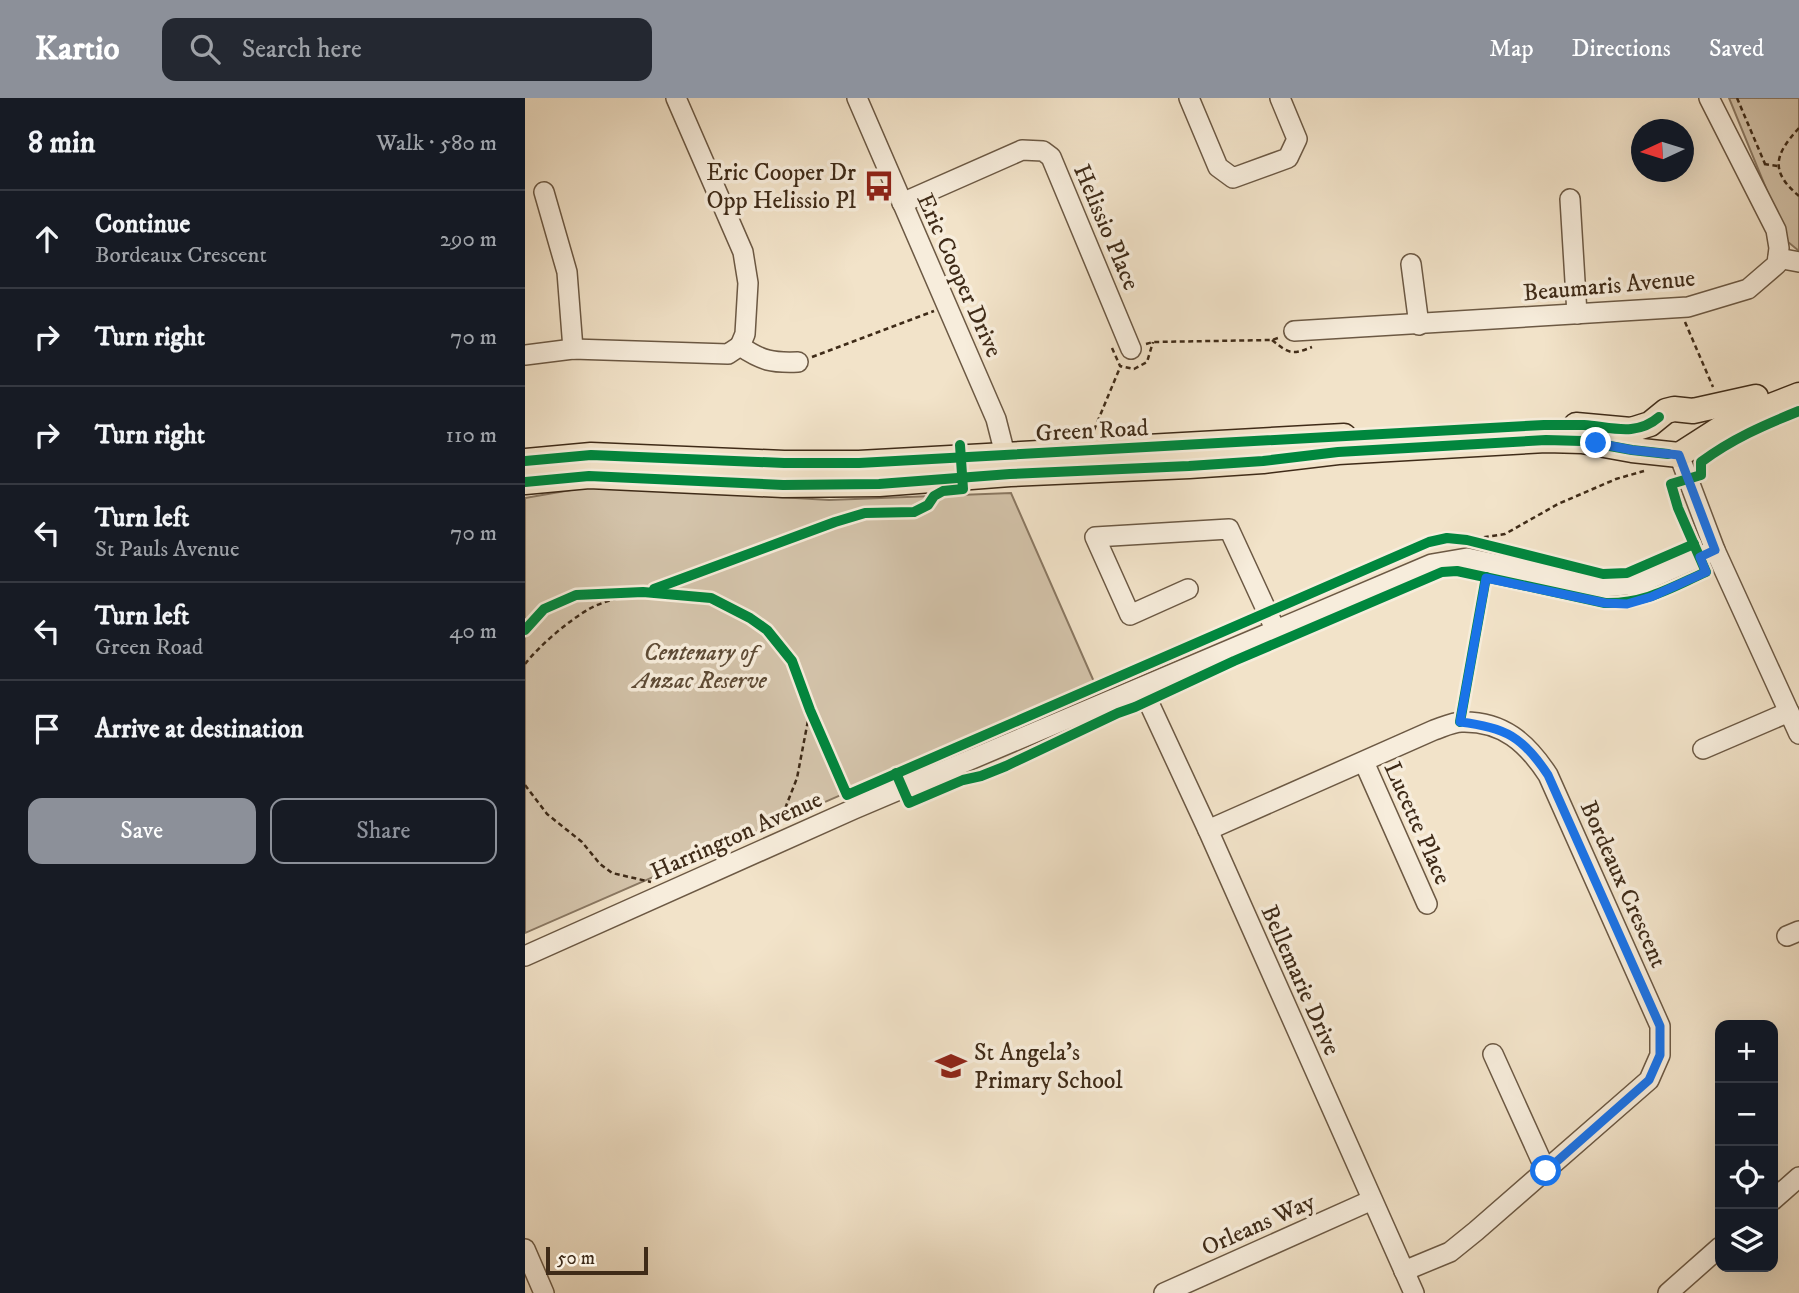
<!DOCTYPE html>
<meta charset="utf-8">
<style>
:root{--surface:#171b24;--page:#242831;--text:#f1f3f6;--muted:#9ea1a6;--line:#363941;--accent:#8c9099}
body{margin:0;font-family:"IM FELL DW Pica",serif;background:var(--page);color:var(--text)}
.controls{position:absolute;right:21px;bottom:21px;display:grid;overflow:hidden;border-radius:14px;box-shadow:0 7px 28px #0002}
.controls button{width:63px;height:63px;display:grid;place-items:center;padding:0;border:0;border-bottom:2px solid var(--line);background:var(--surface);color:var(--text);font:35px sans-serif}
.compass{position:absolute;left:1106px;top:21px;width:63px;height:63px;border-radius:50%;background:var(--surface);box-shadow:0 7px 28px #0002;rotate:266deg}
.scale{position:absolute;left:21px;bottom:18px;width:102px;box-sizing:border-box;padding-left:7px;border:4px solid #3f2b18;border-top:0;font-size:19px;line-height:24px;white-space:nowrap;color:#3f2b18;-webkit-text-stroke:5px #f7eddc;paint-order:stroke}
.stop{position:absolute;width:21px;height:21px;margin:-16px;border:5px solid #1a73e8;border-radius:50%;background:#fff}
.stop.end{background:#1a73e8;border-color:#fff;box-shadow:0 2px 7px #0008}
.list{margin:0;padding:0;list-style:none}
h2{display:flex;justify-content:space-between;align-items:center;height:91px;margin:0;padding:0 28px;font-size:30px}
h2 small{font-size:23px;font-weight:400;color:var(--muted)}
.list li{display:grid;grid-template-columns:46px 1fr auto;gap:21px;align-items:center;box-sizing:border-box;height:98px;padding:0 28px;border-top:2px solid var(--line)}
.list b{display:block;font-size:26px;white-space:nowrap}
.list p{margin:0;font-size:23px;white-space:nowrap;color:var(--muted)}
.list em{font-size:23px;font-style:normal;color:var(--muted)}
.actions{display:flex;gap:14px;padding:21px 28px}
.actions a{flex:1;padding:16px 0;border:2px solid var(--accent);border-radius:14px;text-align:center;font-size:24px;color:var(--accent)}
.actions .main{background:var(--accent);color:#fff}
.icon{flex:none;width:38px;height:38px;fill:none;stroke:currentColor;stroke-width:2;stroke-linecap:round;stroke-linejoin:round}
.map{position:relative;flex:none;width:1274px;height:1195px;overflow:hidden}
header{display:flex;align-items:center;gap:42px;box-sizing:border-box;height:98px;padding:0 35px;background:var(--accent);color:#fff}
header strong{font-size:33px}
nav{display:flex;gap:38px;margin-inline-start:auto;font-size:24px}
.search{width:490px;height:63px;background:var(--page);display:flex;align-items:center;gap:18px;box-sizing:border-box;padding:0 24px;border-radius:14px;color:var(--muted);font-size:26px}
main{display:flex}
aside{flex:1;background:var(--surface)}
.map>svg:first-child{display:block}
.green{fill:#d4c4ab;stroke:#8a7862;stroke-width:2}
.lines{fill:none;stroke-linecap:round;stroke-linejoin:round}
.minor-casing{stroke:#6c5944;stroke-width:22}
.major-casing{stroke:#3f2b18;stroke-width:27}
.path{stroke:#3f2b18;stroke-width:2.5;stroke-dasharray:5 3.5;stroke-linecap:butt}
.minor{stroke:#f7eddc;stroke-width:19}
.major{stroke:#f2e3c9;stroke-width:24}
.cycleway-casing{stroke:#f7eddc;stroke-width:15}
.cycleway{stroke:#00873e;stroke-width:10}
.route{stroke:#1a73e8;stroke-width:9}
.labels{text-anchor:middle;stroke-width:7;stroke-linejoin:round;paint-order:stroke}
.poi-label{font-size:24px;fill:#3f2b18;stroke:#f7eddc;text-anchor:end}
.street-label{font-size:24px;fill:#3f2b18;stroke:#f7eddc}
.park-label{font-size:24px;font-style:italic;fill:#5d4a35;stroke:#f7eddc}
</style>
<header>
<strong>Kartio</strong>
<div class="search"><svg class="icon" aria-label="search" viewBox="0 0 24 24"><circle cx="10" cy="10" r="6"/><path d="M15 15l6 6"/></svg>Search here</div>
<nav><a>Map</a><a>Directions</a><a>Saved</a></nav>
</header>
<main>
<aside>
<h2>8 min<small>Walk · 580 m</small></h2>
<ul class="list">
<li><svg class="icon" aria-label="ahead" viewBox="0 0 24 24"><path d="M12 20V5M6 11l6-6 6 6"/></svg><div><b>Continue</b><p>Bordeaux Crescent</p></div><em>290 m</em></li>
<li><svg class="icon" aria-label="right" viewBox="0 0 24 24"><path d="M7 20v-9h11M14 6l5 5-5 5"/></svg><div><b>Turn right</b></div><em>70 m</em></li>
<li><svg class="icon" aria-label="right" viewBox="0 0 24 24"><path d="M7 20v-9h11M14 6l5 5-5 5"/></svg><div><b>Turn right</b></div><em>110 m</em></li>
<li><svg class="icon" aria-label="left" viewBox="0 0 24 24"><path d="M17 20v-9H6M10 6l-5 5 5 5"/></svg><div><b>Turn left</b><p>St Pauls Avenue</p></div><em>70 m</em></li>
<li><svg class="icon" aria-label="left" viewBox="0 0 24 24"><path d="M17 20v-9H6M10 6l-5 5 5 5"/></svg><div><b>Turn left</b><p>Green Road</p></div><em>40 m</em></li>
<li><svg class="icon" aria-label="arrive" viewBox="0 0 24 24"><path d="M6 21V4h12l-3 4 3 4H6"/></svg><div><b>Arrive at destination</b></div></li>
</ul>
<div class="actions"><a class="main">Save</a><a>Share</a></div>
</aside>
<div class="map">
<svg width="1274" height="1195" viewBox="0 0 1274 1195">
<rect width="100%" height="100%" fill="#f2e3c9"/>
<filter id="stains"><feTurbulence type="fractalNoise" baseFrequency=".00286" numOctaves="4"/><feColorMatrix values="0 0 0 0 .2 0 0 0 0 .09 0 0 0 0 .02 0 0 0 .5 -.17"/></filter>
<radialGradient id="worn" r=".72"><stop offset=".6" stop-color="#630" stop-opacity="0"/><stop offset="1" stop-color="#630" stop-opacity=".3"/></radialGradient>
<!-- green -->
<g class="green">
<path d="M1204 0H1274V153L1263 144Z"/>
<path d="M69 388 304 402 486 395 570 586 0 835V400Z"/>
</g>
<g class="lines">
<!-- minor casing -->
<g class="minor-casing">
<g id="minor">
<path d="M151 0 218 154 223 185 220 236 215 248"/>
<path d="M332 0 471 321 483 368"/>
<path d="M664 0 693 69 708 80 763 60 772 41 755 0"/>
<path d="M19 94 42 174 48 251"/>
<path d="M1045 101 1052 216"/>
<path d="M377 105 497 52 518 53 526 59 606 251"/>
<path d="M1253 160 1274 164"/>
<path d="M886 166 894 227"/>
<path d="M769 233 1163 209 1223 191 1252 166 1254 150 1251 132 1184 0"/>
<path d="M215 248C237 263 247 265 273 264"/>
<path d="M0 257 48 251 203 256 215 248"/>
<path d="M1154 357 1190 452 1274 636"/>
<path d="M663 491 605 517 570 439 704 431 751 533"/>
<path d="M617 590 683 732 889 1195"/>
<path d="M1178 651 1264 614"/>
<path d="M839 664 902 806"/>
<path d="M683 732 909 632C918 629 928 624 937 624 978 623 1002 645 1023 677L1135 928V957L1124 982 951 1133 925 1154 879 1173"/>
<path d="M1262 838 1274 833"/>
<path d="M0 858 329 711 907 466 942 460 1077 489 1113 486 1190 452"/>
<path d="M968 956 1021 1073"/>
<path d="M1248 1102 1274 1079"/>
<path d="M0 1151 19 1195"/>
<path d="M639 1195 847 1102"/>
<path d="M1143 1195 1195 1149"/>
</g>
</g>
<!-- major casing -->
<g class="major-casing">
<g id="major">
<path d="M1051 327 1106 332 1125 326 1141 313 1149 311 1168 313 1231 299"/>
<path d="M0 363 66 357 259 365H334L819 338"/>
<path d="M0 384 64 378 258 387 354 386 485 376 664 368 738 363 813 354 1021 342 1057 343 1107 352 1154 357 1207 323 1274 297"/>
</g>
</g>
<!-- path -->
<g class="path">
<path d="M1212 0 1240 66"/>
<path d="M1274 30C1250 56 1244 73 1274 98"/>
<path d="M1239 66 1253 68"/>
<path d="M1160 224 1188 289"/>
<path d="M747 242C764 256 767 257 787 249"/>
<path d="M621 246 628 244 747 242 753 240"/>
<path d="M587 250 595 268 609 271 622 264 628 244"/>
<path d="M287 259 409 213"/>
<path d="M569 332 596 267"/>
<path d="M942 442 980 436 1033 406 1091 381 1119 373"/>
<path d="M756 507 904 444 922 440 942 443"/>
<path d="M0 566C14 548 43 523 64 511 80 502 100 499 118 494"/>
<path d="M480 628 728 520"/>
<path d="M0 687 22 716 57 744 75 766 87 775 126 784"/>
<path d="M254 726 272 680 285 612"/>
</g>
<!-- minor -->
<use href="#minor" class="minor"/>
<!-- major -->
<use href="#major" class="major"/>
<!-- cycleway casing -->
<g class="cycleway-casing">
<g id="cycleway">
<path d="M0 363 66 357 259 365H334L1019 327C1032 327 1046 327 1059 327 1086 329 1111 339 1134 319"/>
<path d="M0 384 64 378 258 387 354 386 485 376 664 368 738 363 813 354 1021 342 1057 343 1107 352 1143 356"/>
<path d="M129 491 310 424 340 415 389 414 403 407 409 398 418 393 438 391 435 347"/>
<path d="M0 532 19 511 51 497 118 494 186 500 225 520 242 532 267 563 285 612 322 697 904 444 922 440 942 442 1078 476 1102 475 1169 446"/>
<path d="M935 624 961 479"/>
<path d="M371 675 384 705 438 682 456 678 481 668 593 615 610 609 709 563 917 474 932 473 1080 505C1120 506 1145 490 1181 474L1153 410 1146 386 1176 377V364C1207 341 1239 327 1274 313"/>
</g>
</g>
<!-- cycleway -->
<use href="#cycleway" class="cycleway"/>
</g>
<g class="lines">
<!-- route -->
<path class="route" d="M1021 1073 1124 982 1135 957V928L1023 677C998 639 980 629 935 624L961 480 1080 505 1102 506 1126 499 1181 474 1175 459 1190 452 1154 357 1107 352 1071 345"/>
</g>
<!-- icons -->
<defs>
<g id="bus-bare" transform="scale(2.415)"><path d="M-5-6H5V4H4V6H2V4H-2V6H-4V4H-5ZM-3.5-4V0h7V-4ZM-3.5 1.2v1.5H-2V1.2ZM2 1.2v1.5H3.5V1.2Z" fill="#8f2418" stroke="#f7eddc" stroke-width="2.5" paint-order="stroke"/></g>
<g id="school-bare" transform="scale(2.415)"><path d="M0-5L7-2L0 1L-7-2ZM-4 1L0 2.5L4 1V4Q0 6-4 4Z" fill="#8f2418" stroke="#f7eddc" stroke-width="2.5" paint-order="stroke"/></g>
</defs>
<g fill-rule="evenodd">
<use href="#bus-bare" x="354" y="88"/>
<use href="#school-bare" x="426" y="968"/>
</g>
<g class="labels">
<!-- poi labels -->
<g class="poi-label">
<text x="331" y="82">Eric Cooper Dr<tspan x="331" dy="28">Opp Helissio Pl</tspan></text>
<text x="449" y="962" text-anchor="start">St Angela's<tspan x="449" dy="28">Primary School</tspan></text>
</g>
<!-- street labels -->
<g class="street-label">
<text transform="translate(582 129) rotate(67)" y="8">Helissio Place</text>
<text transform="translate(435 177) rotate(66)" y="8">Eric Cooper Drive</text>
<text transform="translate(1084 187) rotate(-5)" y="8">Beaumaris Avenue</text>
<text transform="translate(567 332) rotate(-3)" y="8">Green Road</text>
<text transform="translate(893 725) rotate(66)" y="8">Lucette Place</text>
<text transform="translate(211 737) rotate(-24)" y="8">Harrington Avenue</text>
<text transform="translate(1099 786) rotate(66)" y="8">Bordeaux Crescent</text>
<text transform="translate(776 882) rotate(66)" y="8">Bellemarie Drive</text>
<text transform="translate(733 1126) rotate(-24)" y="8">Orleans Way</text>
</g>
<!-- park labels -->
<g class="park-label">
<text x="175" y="562">Centenary of<tspan x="175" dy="28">Anzac Reserve</tspan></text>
</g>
</g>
<rect width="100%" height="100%" filter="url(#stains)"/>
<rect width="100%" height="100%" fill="url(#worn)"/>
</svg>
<div class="controls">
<button>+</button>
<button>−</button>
<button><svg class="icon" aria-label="locate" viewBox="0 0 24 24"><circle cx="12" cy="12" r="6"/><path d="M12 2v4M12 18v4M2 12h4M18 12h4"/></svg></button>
<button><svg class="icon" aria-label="layers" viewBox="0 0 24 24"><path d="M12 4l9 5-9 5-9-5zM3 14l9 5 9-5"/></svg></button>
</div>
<svg class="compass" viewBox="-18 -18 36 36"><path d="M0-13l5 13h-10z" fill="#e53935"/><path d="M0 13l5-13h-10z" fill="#9ea1a6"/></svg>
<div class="scale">50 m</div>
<div class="stop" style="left:1021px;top:1073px"></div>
<div class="stop end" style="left:1071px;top:345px"></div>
</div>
</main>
